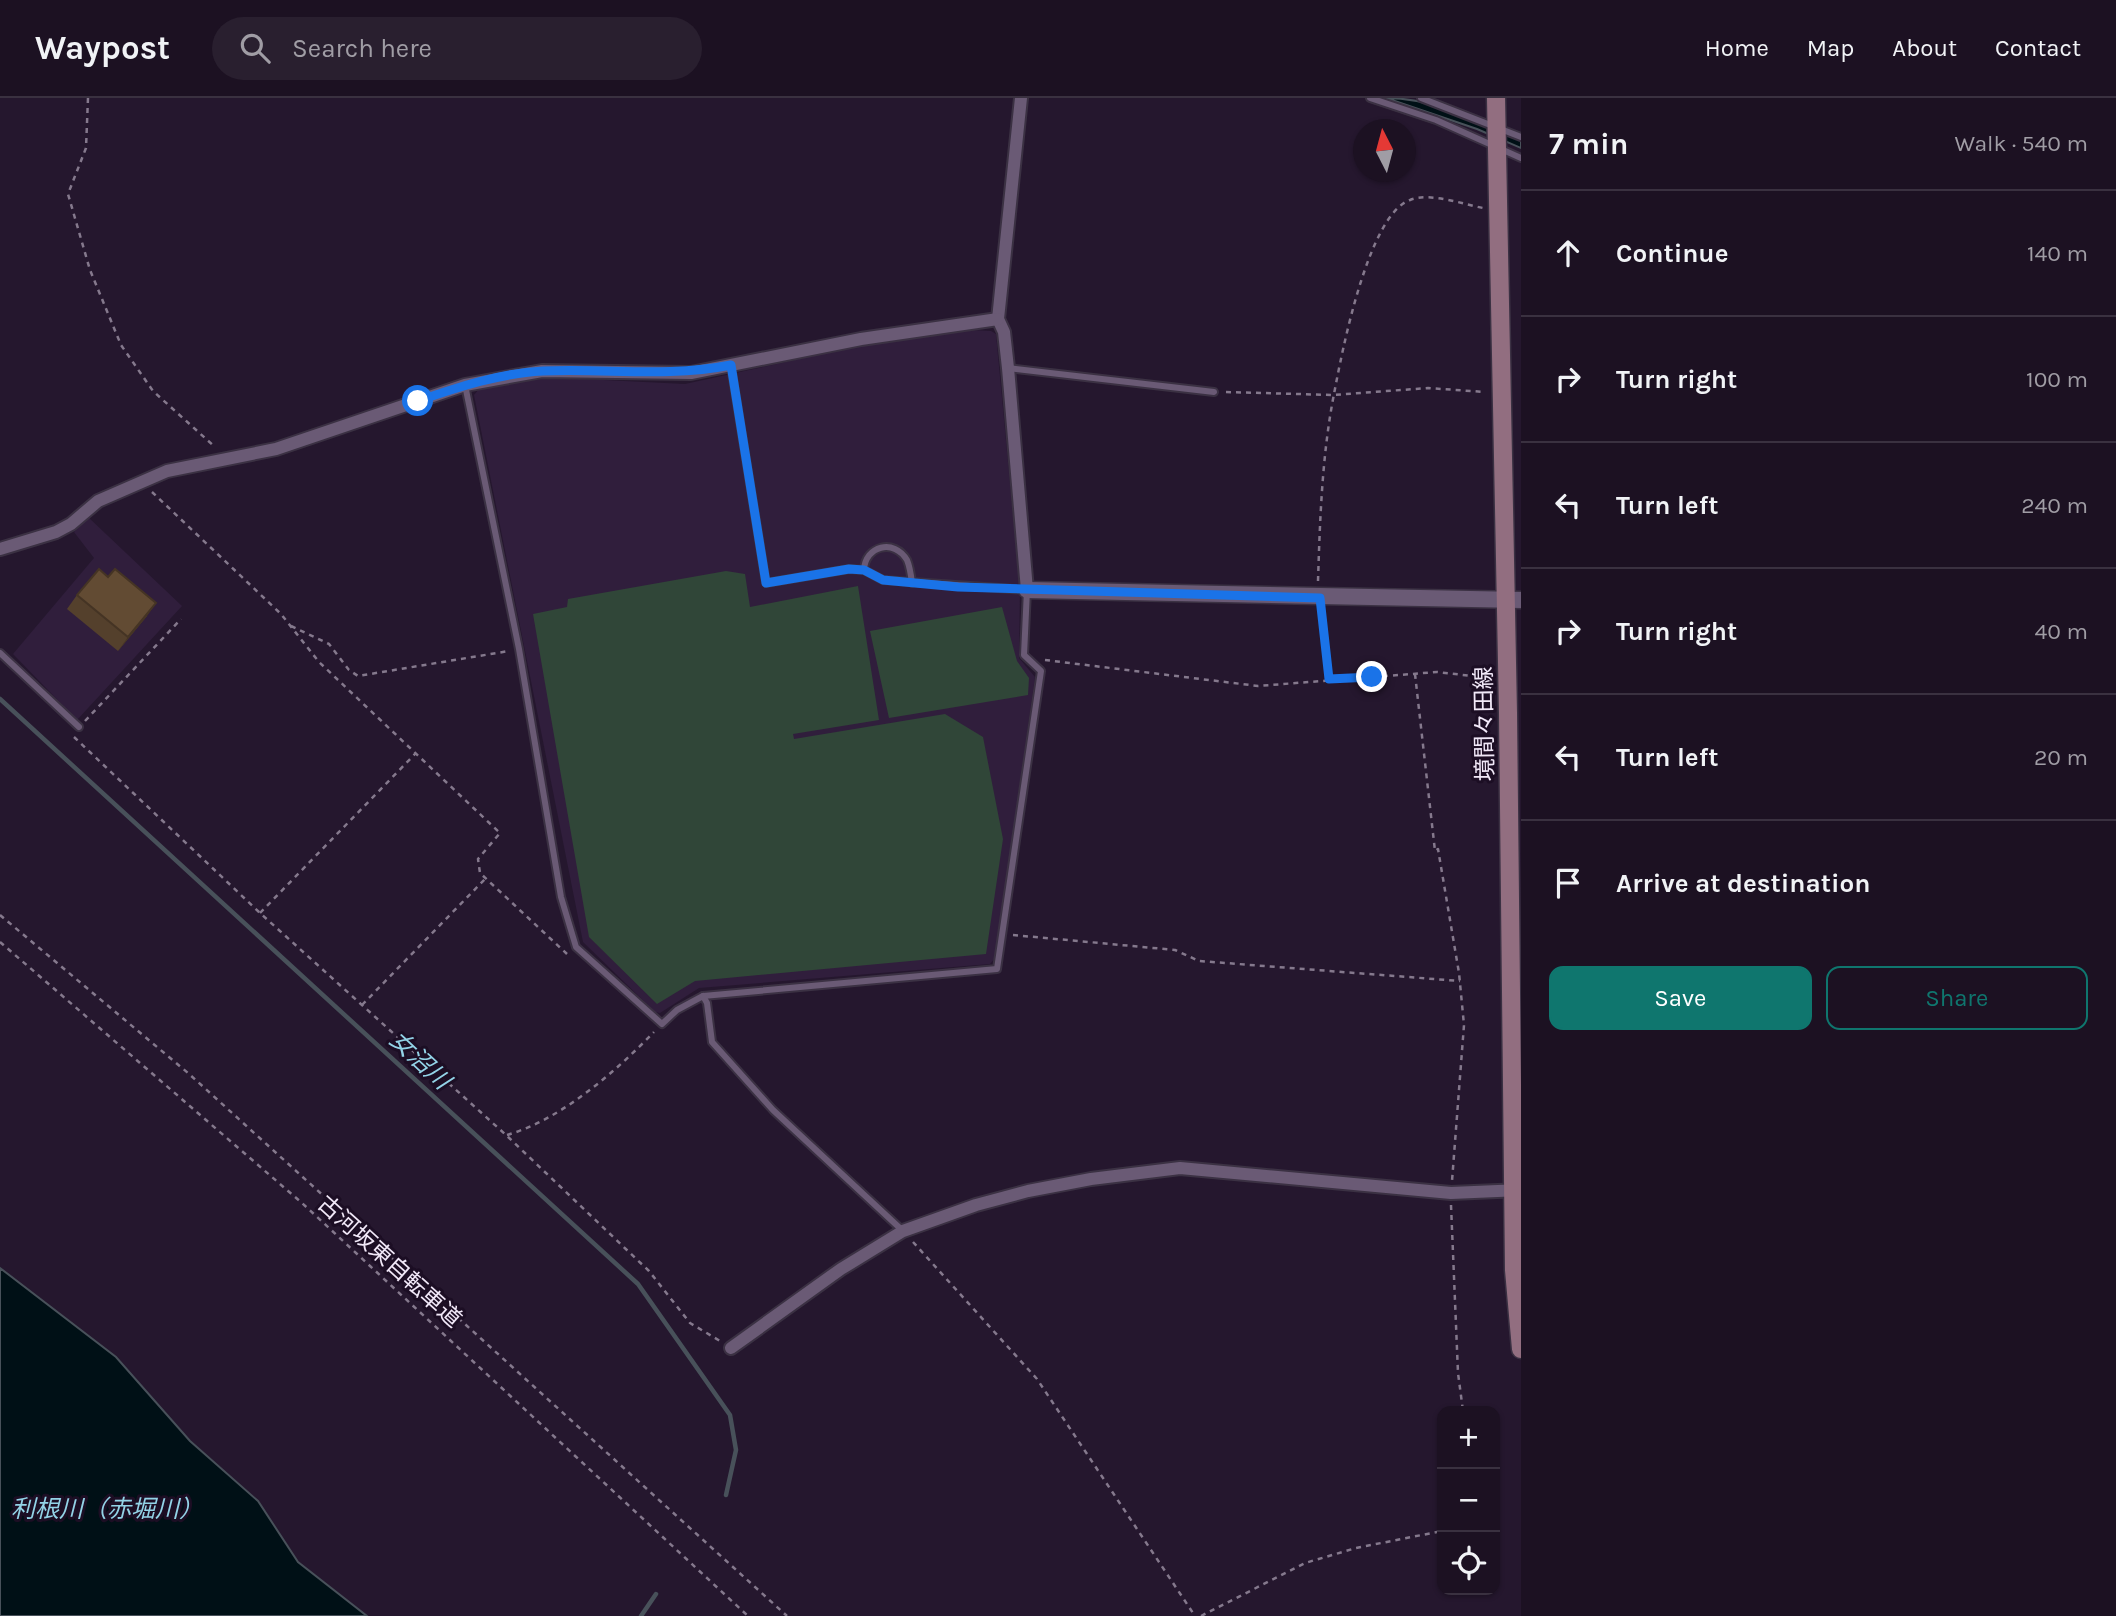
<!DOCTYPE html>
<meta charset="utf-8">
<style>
:root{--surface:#1c1122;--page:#291f2f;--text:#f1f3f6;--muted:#a09da5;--line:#3a3140;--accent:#0f766e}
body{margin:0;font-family:Karla,"Noto Sans JP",sans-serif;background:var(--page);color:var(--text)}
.controls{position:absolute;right:21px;bottom:21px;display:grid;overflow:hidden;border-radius:14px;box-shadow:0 2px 5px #0004}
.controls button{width:63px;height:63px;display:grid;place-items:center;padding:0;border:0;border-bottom:2px solid var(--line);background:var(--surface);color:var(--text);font:35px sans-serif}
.compass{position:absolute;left:1353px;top:21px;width:63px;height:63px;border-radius:50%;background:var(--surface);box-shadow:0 2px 5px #0004;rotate:354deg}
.stop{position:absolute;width:21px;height:21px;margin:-16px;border:5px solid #1a73e8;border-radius:50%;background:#fff}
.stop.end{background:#1a73e8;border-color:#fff;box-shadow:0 2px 7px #0008}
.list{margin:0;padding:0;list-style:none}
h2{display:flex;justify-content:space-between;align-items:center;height:91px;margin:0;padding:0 28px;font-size:30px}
h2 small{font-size:23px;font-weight:400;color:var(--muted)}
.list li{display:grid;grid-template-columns:46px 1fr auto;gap:21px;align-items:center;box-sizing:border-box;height:126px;padding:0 28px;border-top:2px solid var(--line)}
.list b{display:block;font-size:26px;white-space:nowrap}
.list em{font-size:23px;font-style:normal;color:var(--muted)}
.actions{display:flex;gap:14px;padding:21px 28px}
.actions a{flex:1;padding:16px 0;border:2px solid var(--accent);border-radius:14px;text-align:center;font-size:24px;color:var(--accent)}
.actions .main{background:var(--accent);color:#fff}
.icon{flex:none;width:38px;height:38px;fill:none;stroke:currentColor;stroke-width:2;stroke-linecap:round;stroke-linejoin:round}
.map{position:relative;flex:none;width:1521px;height:1518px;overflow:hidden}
header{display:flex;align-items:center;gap:42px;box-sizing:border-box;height:98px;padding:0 35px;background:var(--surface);border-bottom:2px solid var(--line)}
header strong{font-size:33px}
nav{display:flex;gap:38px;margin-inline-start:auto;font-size:24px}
.search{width:490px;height:63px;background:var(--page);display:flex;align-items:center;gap:18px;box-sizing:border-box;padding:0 24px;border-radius:38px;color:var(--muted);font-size:26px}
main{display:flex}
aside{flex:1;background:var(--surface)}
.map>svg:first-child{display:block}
.built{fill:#301e3c}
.green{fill:#304638}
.water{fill:#001016;stroke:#48515a;stroke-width:2}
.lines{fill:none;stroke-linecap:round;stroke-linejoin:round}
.stream{stroke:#48515a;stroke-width:4.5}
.service-casing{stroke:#3b3143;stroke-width:10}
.minor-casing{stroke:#3b3143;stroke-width:16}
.tertiary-casing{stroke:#3b3143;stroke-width:19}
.secondary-casing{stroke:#3b3143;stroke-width:21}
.path{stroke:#85798d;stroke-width:2.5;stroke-dasharray:5 5;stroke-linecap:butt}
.service{stroke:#6a5a75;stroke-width:6}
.minor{stroke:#6a5a75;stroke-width:12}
.tertiary{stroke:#6a5a75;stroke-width:16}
.secondary{stroke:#926e80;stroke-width:18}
.wall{fill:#54402c}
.shaded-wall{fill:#453424}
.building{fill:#624b33;stroke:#453424;stroke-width:2}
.route{stroke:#1a73e8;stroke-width:9}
.labels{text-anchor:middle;stroke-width:6;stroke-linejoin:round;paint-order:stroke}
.street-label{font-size:23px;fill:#f1e8f8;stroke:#1c0e24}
.water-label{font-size:24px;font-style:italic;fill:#93d3e7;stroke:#1c0e24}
</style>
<header>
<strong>Waypost</strong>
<div class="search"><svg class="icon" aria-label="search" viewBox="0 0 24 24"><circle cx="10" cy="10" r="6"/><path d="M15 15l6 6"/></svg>Search here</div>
<nav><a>Home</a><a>Map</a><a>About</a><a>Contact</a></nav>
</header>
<main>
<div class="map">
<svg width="1521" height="1518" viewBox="0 0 1521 1518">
<rect width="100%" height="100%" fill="#25172e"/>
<!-- built -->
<g class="built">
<path d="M952 231 991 233 996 236 1020 492 1019 560 1035 579 995 860 990 866 699 890 660 915 655 914 583 844 474 297 479 291 543 279 685 286 854 249Z"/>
<path d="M88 419 182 508 77 622 13 556 94 460 74 434Z"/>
</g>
<!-- green -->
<g class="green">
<path d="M726 473 745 476 750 509 858 488 879 622 793 636 794 641 945 616 983 639 1003 741 986 856 695 883 657 906 589 839 533 516 567 509 568 501Z"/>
<path d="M1002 509 1017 563 1029 580 1028 597 889 620 870 533Z"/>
</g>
<!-- water -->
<g class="water">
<path d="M1386 0C1433 0 1479 23 1521 42V50L1477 31Z"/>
<path d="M0 1170 116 1259 190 1343 258 1403 298 1464 367 1518H0Z"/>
</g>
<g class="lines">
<!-- stream -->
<g class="stream">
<path d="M0 601 638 1186 730 1317 736 1352 726 1397"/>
<path d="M641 1518 656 1496"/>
</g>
<!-- service casing -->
<g class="service-casing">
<g id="service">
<path d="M1370 0 1436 22 1521 60"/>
<path d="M1421 0 1521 39"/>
<path d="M1008 270 1214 294"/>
<path d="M465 287 519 551 561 799 576 849 662 926 677 912 703 898 997 871 1041 573 1024 557 1027 492 883 482 864 472 849 471 766 485 731 268"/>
<path d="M864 472C865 448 894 440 907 462 910 469 911 477 912 485"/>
<path d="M0 555 79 629"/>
<path d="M703 898 707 905 712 944 773 1012 903 1133"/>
</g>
</g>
<!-- minor casing -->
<g class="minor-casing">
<g id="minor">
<path d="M1021 0 998 221 1004 234 1008 270 1027 492"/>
<path d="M0 451 56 434 71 426 98 403 167 373 276 351 465 287 542 273 691 275 861 241 998 221"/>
<path d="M731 1250 841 1171 903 1133 976 1107 1028 1093 1091 1081 1180 1070 1451 1095 1521 1092"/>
</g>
</g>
<!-- tertiary casing -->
<g class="tertiary-casing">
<path id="tertiary" d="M1027 492 1521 502"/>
</g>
<!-- secondary casing -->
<g class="secondary-casing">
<path id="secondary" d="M1496 0 1508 615 1514 1172 1521 1251"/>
</g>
<!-- path -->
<g class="path">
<path d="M88 0 86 50 68 96 90 172 121 247 153 293 215 349"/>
<path d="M1226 294 1333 297 1428 290 1485 294"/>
<path d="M152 394 281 516 319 564 500 735 478 761 480 775 567 856"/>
<path d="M1318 483C1320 421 1322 357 1334 296 1342 254 1368 117 1410 102 1430 94 1462 106 1483 110"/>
<path d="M1322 513 1329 581"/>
<path d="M291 528 329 546 349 572 358 578 509 553"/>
<path d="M1045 562 1258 588 1437 574 1490 580"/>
<path d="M1415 576 1435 753 1438 751 1459 875 1464 927 1452 1083"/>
<path d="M85 623 181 521"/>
<path d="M74 639 260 815 506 1037 649 1173 690 1225 720 1243"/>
<path d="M260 815 416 655"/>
<path d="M0 817 188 975 787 1518"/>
<path d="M1013 837 1175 852 1199 863 1460 883"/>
<path d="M0 844 302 1105 748 1518"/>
<path d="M362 907 486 780"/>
<path d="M507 1037C562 1021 615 974 654 934"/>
<path d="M1451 1107 1458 1275 1463 1313"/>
<path d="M913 1144 1037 1281 1195 1518"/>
<path d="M1201 1518 1305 1465 1356 1450 1442 1433"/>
</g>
<!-- service -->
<use href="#service" class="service"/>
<!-- minor -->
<use href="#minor" class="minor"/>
<!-- tertiary -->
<use href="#tertiary" class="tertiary"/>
<!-- secondary -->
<use href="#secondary" class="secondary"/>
</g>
<!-- wall -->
<path class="wall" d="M77 497 147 518 118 553 67 511Z"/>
<!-- shaded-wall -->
<path class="shaded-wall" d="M156 505 147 518 118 553 128 539Z"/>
<!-- building -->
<path class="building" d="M99 471 108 479 115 471 156 505 128 539 77 497Z"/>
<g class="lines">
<!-- route -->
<path class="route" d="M418 303C458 289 501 275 543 273 608 270 666 280 731 267L766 485 849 471 864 472 883 482 958 489 1320 500 1329 581 1372 579"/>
</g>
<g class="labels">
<!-- street labels -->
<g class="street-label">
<text transform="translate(1484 626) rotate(-91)" y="8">境間々田線</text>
<text transform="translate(390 1163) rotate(42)" y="8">古河坂東自転車道</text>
</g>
<!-- water labels -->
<g class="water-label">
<text transform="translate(420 962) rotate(43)" y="8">女沼川</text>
<text x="107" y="1419">利根川（赤堀川）</text>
</g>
</g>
</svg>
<div class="controls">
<button>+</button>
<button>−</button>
<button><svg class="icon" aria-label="locate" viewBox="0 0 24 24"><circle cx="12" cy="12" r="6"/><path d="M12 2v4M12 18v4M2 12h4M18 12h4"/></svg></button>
</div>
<svg class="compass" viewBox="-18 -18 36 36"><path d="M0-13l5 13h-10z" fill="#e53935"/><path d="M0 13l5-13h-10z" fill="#a09da5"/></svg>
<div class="stop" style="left:418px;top:303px"></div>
<div class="stop end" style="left:1372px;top:579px"></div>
</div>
<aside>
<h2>7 min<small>Walk · 540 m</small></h2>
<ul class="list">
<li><svg class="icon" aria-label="ahead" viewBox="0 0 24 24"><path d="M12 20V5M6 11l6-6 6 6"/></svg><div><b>Continue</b></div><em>140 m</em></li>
<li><svg class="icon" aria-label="right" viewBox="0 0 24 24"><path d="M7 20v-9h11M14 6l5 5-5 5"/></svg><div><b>Turn right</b></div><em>100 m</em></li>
<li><svg class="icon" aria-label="left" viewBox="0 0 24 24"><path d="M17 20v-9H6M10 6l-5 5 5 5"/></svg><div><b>Turn left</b></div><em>240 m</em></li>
<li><svg class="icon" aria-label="right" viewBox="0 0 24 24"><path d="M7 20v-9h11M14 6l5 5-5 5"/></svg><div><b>Turn right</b></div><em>40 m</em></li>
<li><svg class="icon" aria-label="left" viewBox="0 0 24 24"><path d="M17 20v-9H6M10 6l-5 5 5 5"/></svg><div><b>Turn left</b></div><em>20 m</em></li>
<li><svg class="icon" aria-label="arrive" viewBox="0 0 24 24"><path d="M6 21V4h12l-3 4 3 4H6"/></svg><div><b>Arrive at destination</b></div></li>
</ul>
<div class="actions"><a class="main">Save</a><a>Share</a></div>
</aside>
</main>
